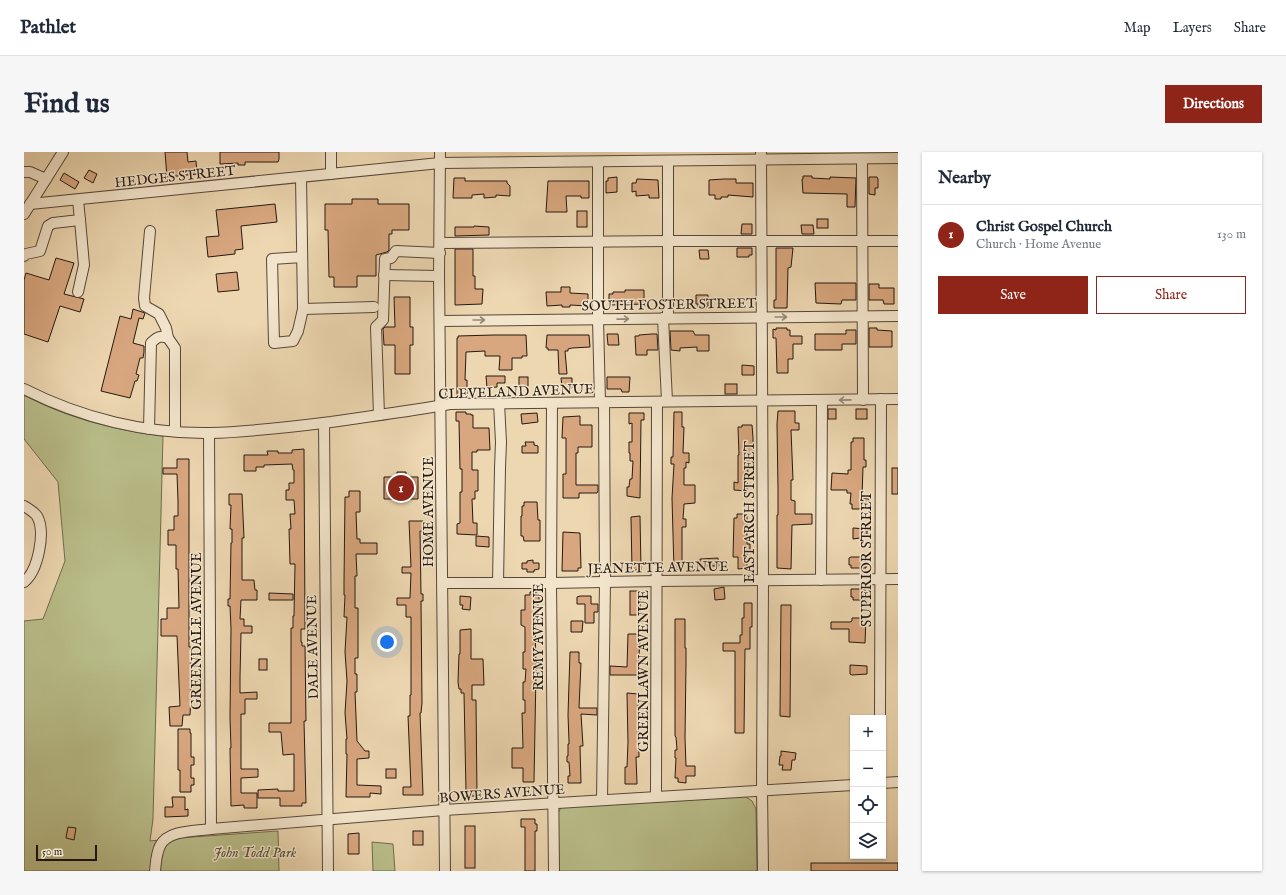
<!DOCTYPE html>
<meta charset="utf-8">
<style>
:root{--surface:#fff;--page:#f6f6f7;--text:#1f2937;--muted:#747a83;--line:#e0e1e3;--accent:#8f2418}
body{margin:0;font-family:"IM FELL English",serif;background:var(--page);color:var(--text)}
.controls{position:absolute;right:12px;bottom:12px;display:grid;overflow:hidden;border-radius:0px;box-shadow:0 1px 3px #0004}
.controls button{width:36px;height:36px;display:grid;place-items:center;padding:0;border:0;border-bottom:1px solid var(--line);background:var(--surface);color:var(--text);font:20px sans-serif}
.scale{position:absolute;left:12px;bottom:10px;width:61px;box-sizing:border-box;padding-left:4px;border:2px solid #241912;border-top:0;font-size:11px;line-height:14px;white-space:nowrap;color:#241912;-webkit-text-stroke:3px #f3e5cc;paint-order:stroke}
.you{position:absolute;left:363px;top:490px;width:14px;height:14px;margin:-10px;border:3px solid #fff;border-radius:50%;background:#1a73e8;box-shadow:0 0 0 6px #1a73e833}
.badge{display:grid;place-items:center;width:26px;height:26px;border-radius:50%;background:var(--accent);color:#fff;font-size:13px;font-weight:700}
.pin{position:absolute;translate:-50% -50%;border:2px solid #fff;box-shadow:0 1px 4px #0006}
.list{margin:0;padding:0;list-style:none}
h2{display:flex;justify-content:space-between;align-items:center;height:52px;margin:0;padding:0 16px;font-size:17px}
h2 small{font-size:13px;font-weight:400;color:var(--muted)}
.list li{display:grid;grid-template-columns:26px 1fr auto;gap:12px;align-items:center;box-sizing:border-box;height:60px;padding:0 16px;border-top:1px solid var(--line)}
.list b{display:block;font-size:15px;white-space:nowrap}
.list p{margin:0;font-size:13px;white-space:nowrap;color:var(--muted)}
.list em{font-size:13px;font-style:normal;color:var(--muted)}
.actions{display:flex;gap:8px;padding:12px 16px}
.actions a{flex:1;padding:9px 0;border:1px solid var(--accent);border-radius:0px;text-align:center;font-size:14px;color:var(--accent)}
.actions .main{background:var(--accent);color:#fff}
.icon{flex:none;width:22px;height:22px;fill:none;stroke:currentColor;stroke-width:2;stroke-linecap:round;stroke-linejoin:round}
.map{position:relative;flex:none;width:874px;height:719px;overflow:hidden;border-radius:0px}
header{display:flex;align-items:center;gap:24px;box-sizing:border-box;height:56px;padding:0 20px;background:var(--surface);border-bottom:1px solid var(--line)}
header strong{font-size:19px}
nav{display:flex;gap:22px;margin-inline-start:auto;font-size:14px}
.intro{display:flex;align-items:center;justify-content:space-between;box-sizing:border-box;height:96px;padding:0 24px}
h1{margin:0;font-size:28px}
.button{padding:10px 18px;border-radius:0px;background:var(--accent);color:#fff;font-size:14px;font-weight:700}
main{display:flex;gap:24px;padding:0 24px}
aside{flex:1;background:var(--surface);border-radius:0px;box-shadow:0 1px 3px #0004}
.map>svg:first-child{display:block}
.green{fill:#b9be8a;stroke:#6e6c4e}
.building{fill:#d9a77f;stroke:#241912}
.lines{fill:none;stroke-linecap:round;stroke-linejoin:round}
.minor-casing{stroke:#56483a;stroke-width:12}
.minor{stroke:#f3e5cc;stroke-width:10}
.oneway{stroke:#968978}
.labels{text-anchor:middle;stroke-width:3;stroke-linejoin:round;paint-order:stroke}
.street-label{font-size:14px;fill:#241912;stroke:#f3e5cc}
.park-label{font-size:14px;font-style:italic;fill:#514b36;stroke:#f3e5cc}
</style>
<header>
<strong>Pathlet</strong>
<nav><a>Map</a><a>Layers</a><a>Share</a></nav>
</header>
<div class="intro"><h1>Find us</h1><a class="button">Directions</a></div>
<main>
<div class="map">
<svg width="874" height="719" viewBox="0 0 874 719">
<rect width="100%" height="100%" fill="#edd7b1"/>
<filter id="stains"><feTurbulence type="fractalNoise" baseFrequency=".005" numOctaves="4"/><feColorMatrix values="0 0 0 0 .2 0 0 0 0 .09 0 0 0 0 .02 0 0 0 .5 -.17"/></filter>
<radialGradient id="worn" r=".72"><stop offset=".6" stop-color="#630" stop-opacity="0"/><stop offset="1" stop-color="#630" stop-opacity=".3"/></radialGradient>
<!-- green -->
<g class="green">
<path d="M0 243C43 266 91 278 139 284L129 667 126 689 154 686 254 679 255 719H0V469L19 467 41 409 34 330 0 287Z"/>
<path d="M719 643 728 649 732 657 733 719H535L534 661 538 654Z"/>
<path d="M348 690 369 692 371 719H349Z"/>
</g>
<!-- building -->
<g class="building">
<path d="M141 0H163L164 10 172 9 173 22 143 25Z"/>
<path d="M196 0H255V7L254 10H221V13H214V11L196 12Z"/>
<path d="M65 18 73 22 69 31 60 26Z"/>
<path d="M40 21 55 30 51 37 36 28Z"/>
<path d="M779 24H788V26L806 27V25L832 26 831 55H823V42L779 41 778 27H779Z"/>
<path d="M593 25V40L582 41V29H584V26Z"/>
<path d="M845 25H853L854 27V36H851V43L845 42Z"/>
<path d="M430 26H441V29H483V31L486 34V44L472 43V45L460 46V42L448 43V46H429Z"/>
<path d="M613 27 634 28 635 46H625V43L612 44V39L608 40V31H612Z"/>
<path d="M700 27H712V31H729V45L704 43V45H697V47H691V43H685V28Z"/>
<path d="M524 29H565V46H557V44H542L543 60H522Z"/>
<path d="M328 47H354V52H385V78H368V82H365V98L363 100 352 103V124H333V135H310V125H305L304 78H301V52H328Z"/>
<path d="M251 52 253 70 217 74 219 97 211 98V102L184 105 182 85 195 84 192 58Z"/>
<rect x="553" y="59" width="10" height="16"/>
<rect x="793" y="67" width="11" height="9"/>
<path d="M718 72H728V82H717Z"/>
<path d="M777 73H789L790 82H778Z"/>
<path d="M450 74 465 75V83L431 84V75H450Z"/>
<path d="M713 96H728V103H725V105H713Z"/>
<path d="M752 96H769L767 115 764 116 763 156H750V148H752Z"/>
<path d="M431 97H449V124H451V137H459L458 152 431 153Z"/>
<path d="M675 98H684L685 107H676Z"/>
<path d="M32 106 50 111 40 142 60 147 56 160 36 154 24 190 0 182V128L2 121 25 128Z"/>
<path d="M213 120 215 138 194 140 192 122Z"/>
<path d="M791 131H832V148H818L817 152 792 151Z"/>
<path d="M845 132H855V136H870V152H860L859 148H845Z"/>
<path d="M537 135H546V141L564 142V154L546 153V155H538V153L523 154 522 140H537Z"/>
<path d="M601 138H620V152L585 153V142H589V140H601Z"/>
<path d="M672 143H684V155H674V152H672Z"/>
<path d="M370 145H386V175H389V193H386V222H371V193H360L359 177 361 175H371Z"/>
<path d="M109 157 121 161 119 167 115 166 109 191 120 194V200L119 206H116L112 222 115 223 113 229H111L106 246 77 239 96 164 107 167Z"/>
<path d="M752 176H763V178H766V184H778V192H769V207H764V221H753L752 186H749V177L752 178Z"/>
<path d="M845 176H853V178L868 179V195H845Z"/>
<path d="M822 178H832V192H818V198H791V182H822Z"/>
<path d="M646 179H669L671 183H685V199H673V195L656 196V199L647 198Z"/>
<path d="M583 182H594L595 193H584Z"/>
<path d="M628 182H633L634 198H623V203H612L611 184H615V183Z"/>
<path d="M470 183H502L503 204H498V206H488V218H475L476 204H461V199L442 200 441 228H443V243H433V186H434V184Z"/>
<path d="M523 183H565L566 195 548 196 544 197V199H541L543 222H535L534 198H524V196H522Z"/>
<path d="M718 213 730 214V223H718Z"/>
<path d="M462 224H481V231H473V235L463 236Z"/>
<rect x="495" y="225" width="9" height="9"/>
<path d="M583 225H606L605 240H598L597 237H583Z"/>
<path d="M537 226H548V236H546V238H540V236H538Z"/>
<rect x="701" y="232" width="12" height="10"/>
<rect x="804" y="257" width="8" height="10"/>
<rect x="832" y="257" width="11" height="10"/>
<path d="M754 259H771V271H775V278H767L769 328H767V348L771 349V362H788V372L768 373 767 417 753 416V363H754V338L753 272Z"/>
<path d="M432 260H442V262H447V263H449V276H465L466 298H453V300H448V318H454V339H451V347H448L449 371H453V383L433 382V372L436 371V340H438V317H436L435 269H432Z"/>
<path d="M650 260H658V275H660L659 301H665V311L662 310V316H660V333H671V351L660 352V353L659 367H662V375H658V418H650L648 346 650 312H647V305H649Z"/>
<path d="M513 261 514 270 498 272 497 262Z"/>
<path d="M605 261H620V268H617L616 346 603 344V335H605L606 327H608L609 309H606V301H605V290H608V271L605 272Z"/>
<path d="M556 264V273H568V295H554V301H552V333H574V339L573 341H555V346H539V322H542V286H538L539 265Z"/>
<path d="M718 273H728L729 286V307H727V313H724L723 339 710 338V330L714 331V303H715L714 275H718Z"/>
<path d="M829 286H840V308H842V315H839L838 346 845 347V354L842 355V357H828V352H826L827 341H823V338H807L808 321 824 322V318H827V290H829Z"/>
<path d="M501 290H510V293L514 294V301H498V294H502Z"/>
<path d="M280 297 281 477H277V490H278V494H281L282 569H280L282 651H278V654H256V646H234V638L254 637V639H270V602L259 603 257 580H245V571H267V476H269V464H270L271 412H266L265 377H267L266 362H271L270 348H262V338H265V331H270V318H269L268 312 240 313V315H232V319H220V303H244L243 299H254V301H268V298Z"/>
<path d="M153 307H165V495H167V545L166 563H159L158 574H146L145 555 156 554 153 484H137V467H143V456H155L154 417H152V393H144V378H150V364H154V349L153 322H139V316H153Z"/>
<rect x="868" y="316" width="6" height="26"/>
<path d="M373 320H382V325H394V347H360V325H373Z"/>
<path d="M325 339H336V360H332L333 387H336V391H353V402H332L333 424H331V456H334V506H331V522H333V540H331L333 589 341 599H345V606L333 607V633L357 634V642L346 641V645H322L323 602H322V587H323L321 561 323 529 321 500 323 465H320L321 443H320V430L321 345H325Z"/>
<path d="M205 342H218L220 386H218V428H230L231 438H233V448H217L216 467H220V474H228V481H217L216 525V541L233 540V547H221V562H217V617H234V625L217 626V641H233V656H220V653L207 654 206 596H207L206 566 207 477 206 454H204V447H206L207 391H208V377H206L207 353H205Z"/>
<path d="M500 350H513L514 368H516V389H500L499 384H497V364H498V354H500Z"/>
<path d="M713 362H723V392H726V400H723V416L714 417V405H709L710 366H713Z"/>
<path d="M616 364 617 418H608L607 365Z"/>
<path d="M385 369H399V379H396L397 442H399V449H397L398 551 397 561H396L399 643H379V635H387L384 564H386V543H387V465H382V453H373V446H386L387 421H378V415H387Z"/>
<path d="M829 376 843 377V385L829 387Z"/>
<path d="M539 380 556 381 557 416H554V419H538Z"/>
<path d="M452 384 465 385V395L452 394Z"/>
<path d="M827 405H839V407H842V416H827V413H825V406Z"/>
<path d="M694 406 695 414H676V407Z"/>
<path d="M509 408V411H515V417L510 418V420H503V417H498V411H503V409Z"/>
<path d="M700 435 701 447 691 448 690 437Z"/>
<path d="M827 437H841V448H829V445H827Z"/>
<rect x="606" y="439" width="10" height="24"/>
<path d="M506 440H512V443H515V450H514V465H511L512 520 510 630H499V616H488V596H499L498 561H501V548H499V530H501L502 517H499V500H501V475L497 473V458H501V443H506Z"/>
<path d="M245 441 269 442V448H245Z"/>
<path d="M436 444 447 445 446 458 438 457 439 453H436Z"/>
<path d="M556 444H567V452H574V460H570V471H561V452H553V445Z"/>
<path d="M720 451H728V475H726V497H721L720 581H711V499H699V491H716V483H718V466H720Z"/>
<path d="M757 453H767L766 565 756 564Z"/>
<path d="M828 466H842L841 491 825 490V477H807V470H826L828 469Z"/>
<path d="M651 467H661V496H662V512L661 586 662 614H671V624H662V631L654 630V626H651L652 606H651V598H653L652 585 651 584Z"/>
<path d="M547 469H559L558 480H547Z"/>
<path d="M447 477V507H459L460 533H448V548H452L453 644H445V640H442L440 541H437V537H435L434 530 435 502H436V478Z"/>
<path d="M604 482H614V486H616L614 523H586V514L603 515Z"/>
<path d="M546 500H555V511H557L555 556H573V563L557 562 559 594H556L557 631H544V624H546L545 610H543V604H544V592H545V589L544 563Z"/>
<rect x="235" y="507" width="8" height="11"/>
<path d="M826 513 843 514V522L828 523 826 522Z"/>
<path d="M603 541 614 542 615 605H612L613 632H601V615H603L604 590Z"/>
<path d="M154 577H166V581H167V605H170V613H167V626H170V633H167V640H156V618H154Z"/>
<path d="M757 599 772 601 771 608H768L767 618H758L759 613H755L756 604H757Z"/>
<rect x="362" y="617" width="10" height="9"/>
<path d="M148 645H161V658L164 657V664L141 665V655H149Z"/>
<path d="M497 667H511V672H513V679H511V719H501V675H497Z"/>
<rect x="441" y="674" width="10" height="42"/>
<path d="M44 675 52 676 50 688 42 686Z"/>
<rect x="389" y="679" width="10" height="14"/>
<path d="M335 681V702H324V682Z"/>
<rect x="787" y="711" width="87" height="8"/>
</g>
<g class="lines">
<!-- minor casing -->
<g class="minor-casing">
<g id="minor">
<path d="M307 0V22"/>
<path d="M416 0 415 124 421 719"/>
<path d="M737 0 739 428 738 638 739 719"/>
<path d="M838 7 839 248"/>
<path d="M644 9V166"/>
<path d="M574 10V167L576 250"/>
<path d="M0 20H6L22 27"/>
<path d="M277 25 279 157 274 179 269 189 250 191 248 107 278 105"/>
<path d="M6 52 416 11 874 6"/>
<path d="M0 62 39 0"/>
<path d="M126 79 120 146 121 154 135 162 142 176 144 186 151 196V279"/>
<path d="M416 91 643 89H874"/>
<path d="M0 104 2 102 16 99 24 74 29 71 56 68 54 48"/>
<path d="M360 123 415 124"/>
<path d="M54 140 60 113 56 68"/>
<path d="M279 157 350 155"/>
<path d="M639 166 643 249"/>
<path d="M416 169 874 164"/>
<path d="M0 237C57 266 122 282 186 281 227 280 267 275 307 270 347 264 387 259 426 252L874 247"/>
<path d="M528 251 527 431 530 719"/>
<path d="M355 263 352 175 359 168 361 107 367 106 372 99 416 101"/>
<path d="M300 271 304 719"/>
<path d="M125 277 127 191C133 185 137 183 144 186"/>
<path d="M185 281 187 677"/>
<path d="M0 354C5 357 10 360 13 364 22 380 14 419 0 430"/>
<path d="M797 428 798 248"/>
<path d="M419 431H527L633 429 874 427"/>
<path d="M474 431 476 316 477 290 475 251"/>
<path d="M856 566 857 247"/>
<path d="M859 631 874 630"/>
<path d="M632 645 633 250"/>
<path d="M578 648 581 430 580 250"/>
<path d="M131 719C132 711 132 702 136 694 143 678 172 679 187 677L420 658 829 633"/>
</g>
</g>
<!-- minor -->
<use href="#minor" class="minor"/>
</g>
<!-- one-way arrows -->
<defs><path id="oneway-shaft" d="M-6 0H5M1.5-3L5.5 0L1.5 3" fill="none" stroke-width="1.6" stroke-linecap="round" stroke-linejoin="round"/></defs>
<g class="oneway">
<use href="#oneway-shaft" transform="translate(757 165)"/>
<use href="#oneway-shaft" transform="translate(599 167) rotate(-1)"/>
<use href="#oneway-shaft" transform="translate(455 168)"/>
<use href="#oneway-shaft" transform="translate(821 248) rotate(179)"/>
</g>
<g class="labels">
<!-- street labels -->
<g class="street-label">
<text transform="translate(151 24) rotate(-6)" y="5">HEDGES STREET</text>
<text transform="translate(645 152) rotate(-1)" y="5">SOUTH FOSTER STREET</text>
<text transform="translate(492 239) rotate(-2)" y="5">CLEVELAND AVENUE</text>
<text transform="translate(404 360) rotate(-90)" y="5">HOME AVENUE</text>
<text transform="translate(725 360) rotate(-90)" y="5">EAST ARCH STREET</text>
<text transform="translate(842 407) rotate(-90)" y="5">SUPERIOR STREET</text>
<text transform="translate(634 415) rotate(-1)" y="5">JEANETTE AVENUE</text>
<text transform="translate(172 479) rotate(-90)" y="5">GREENDALE AVENUE</text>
<text transform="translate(514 485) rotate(-90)" y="5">REMY AVENUE</text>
<text transform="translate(288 495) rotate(-91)" y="5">DALE AVENUE</text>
<text transform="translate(619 519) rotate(-90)" y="5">GREENLAWN AVENUE</text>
<text transform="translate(478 641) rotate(-4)" y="5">BOWERS AVENUE</text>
</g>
<!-- park labels -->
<g class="park-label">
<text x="231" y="705">John Todd Park</text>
</g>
</g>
<rect width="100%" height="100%" filter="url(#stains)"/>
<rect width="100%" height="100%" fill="url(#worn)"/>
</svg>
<div class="controls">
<button>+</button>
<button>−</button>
<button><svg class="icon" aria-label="locate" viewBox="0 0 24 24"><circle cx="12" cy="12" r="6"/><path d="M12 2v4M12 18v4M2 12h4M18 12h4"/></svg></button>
<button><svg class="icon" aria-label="layers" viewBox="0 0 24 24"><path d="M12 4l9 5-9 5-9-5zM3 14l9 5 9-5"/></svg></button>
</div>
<div class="scale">50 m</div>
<div class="you"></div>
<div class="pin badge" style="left:377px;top:336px">1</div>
</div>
<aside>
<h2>Nearby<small></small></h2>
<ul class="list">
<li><span class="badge">1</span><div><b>Christ Gospel Church</b><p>Church · Home Avenue</p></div><em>130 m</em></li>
</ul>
<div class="actions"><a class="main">Save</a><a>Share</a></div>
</aside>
</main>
